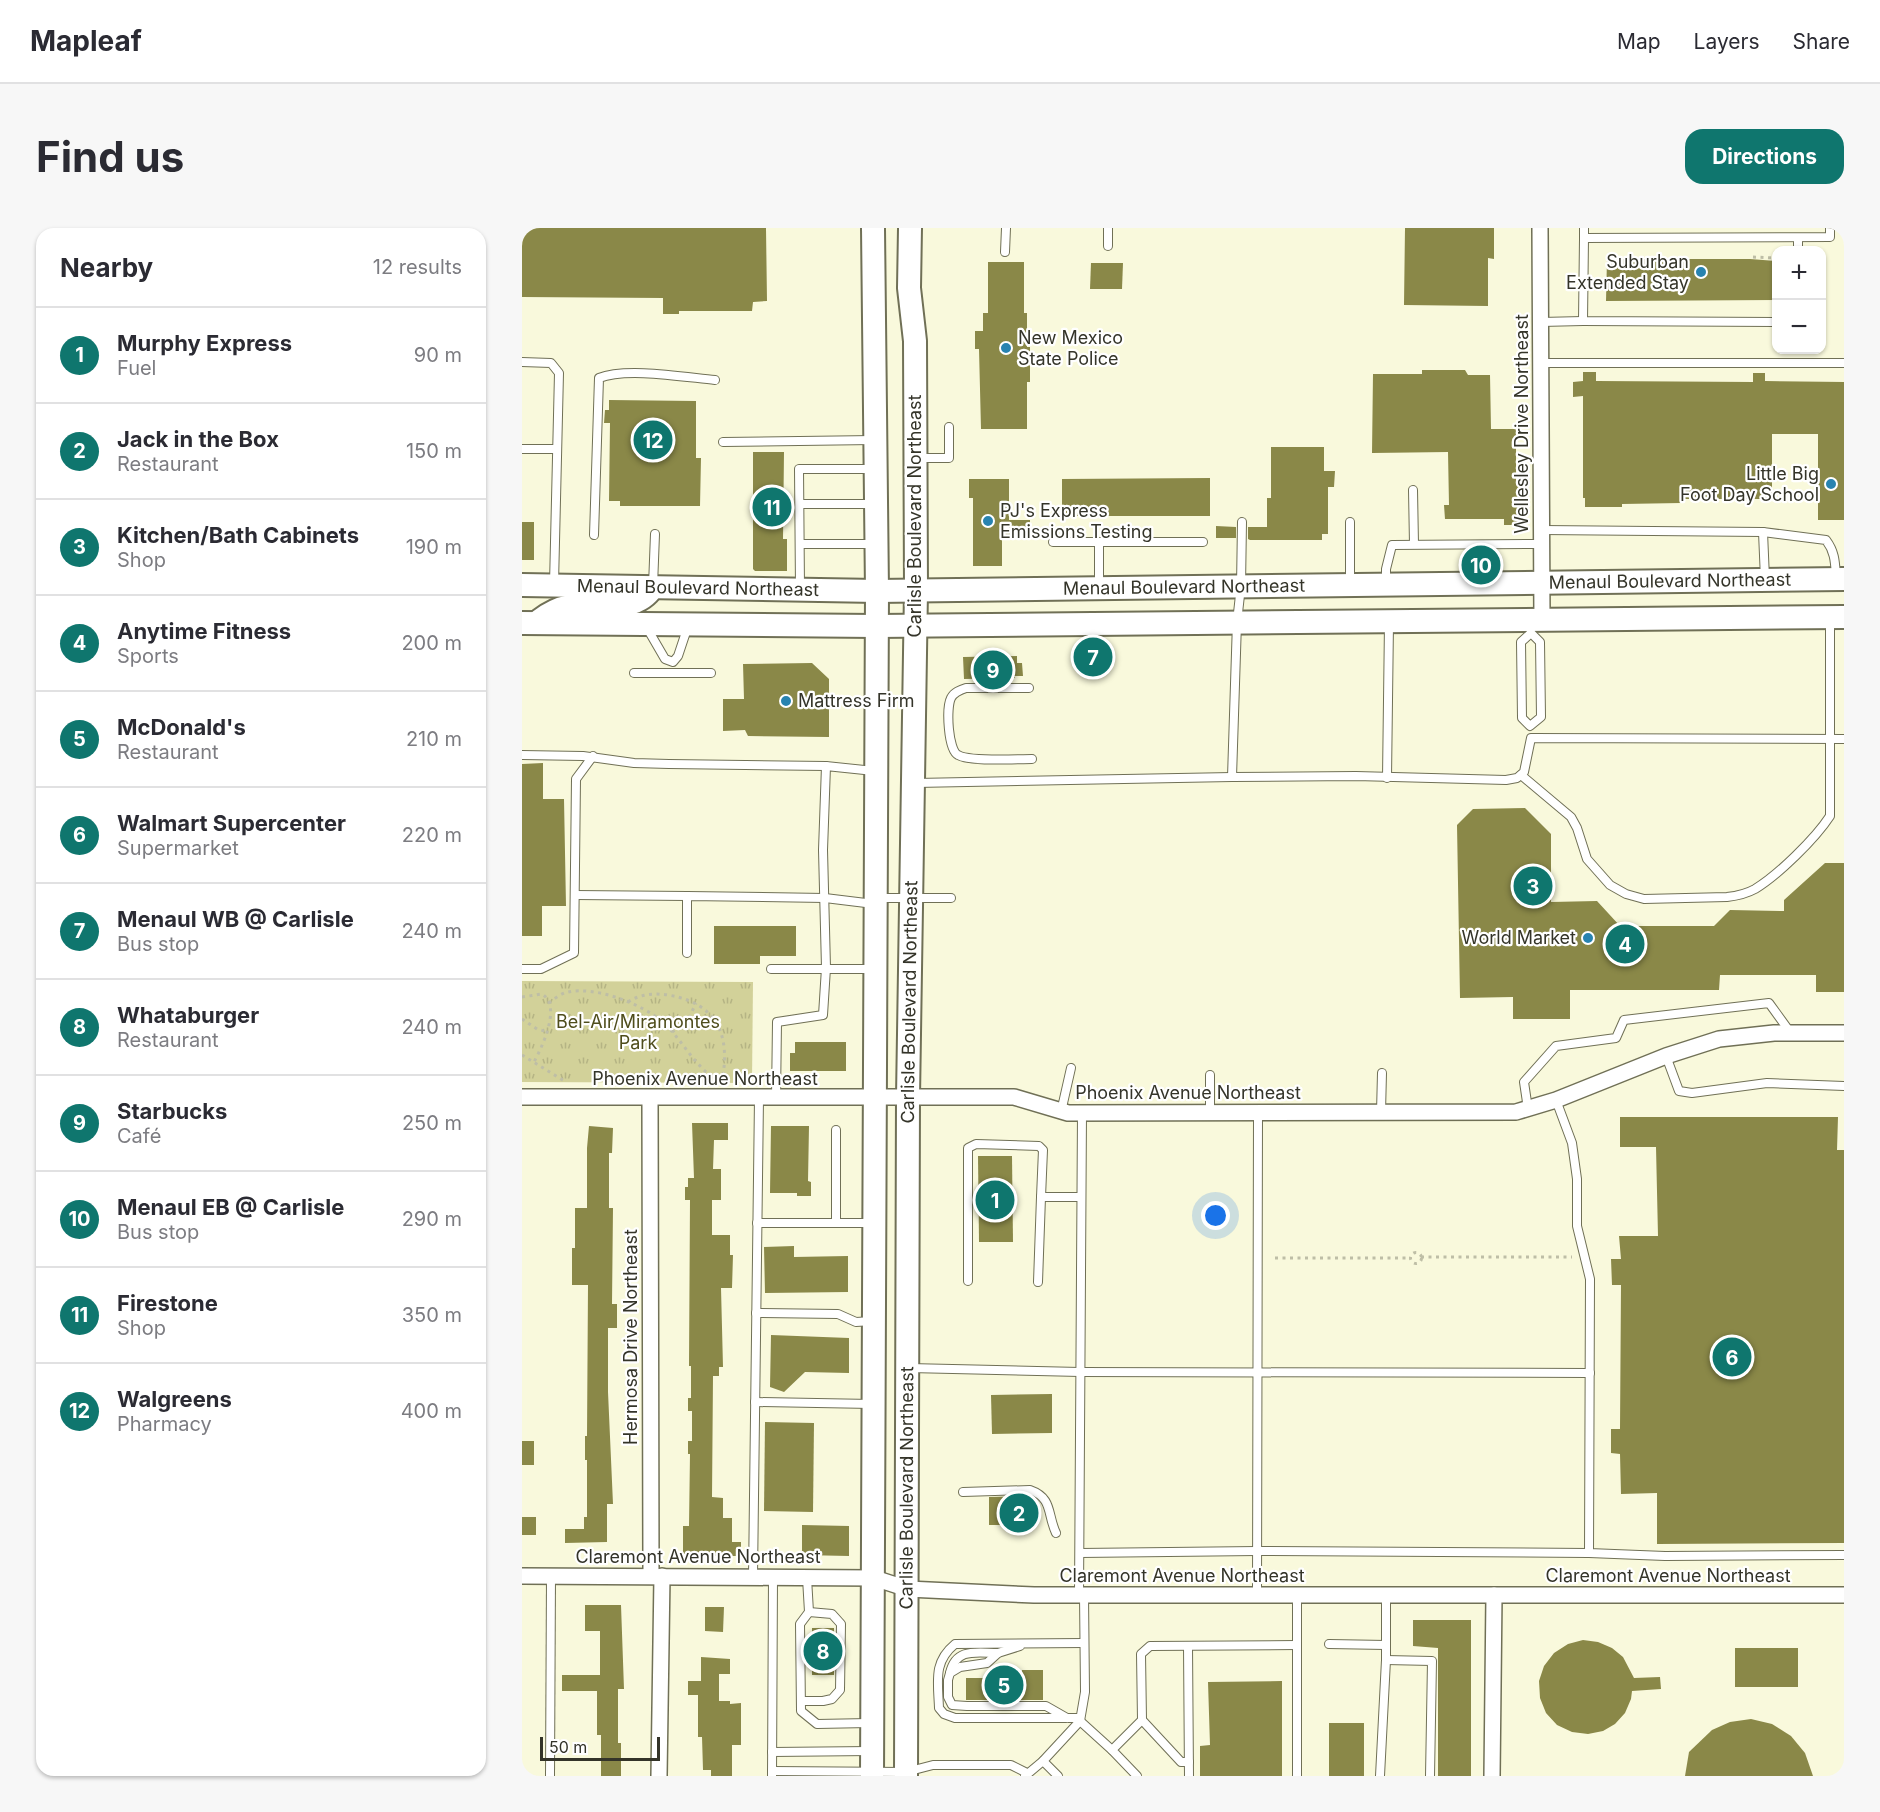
<!DOCTYPE html>
<meta charset="utf-8">
<style>
:root{--surface:#fff;--page:#f7f7f7;--text:#2b2b33;--muted:#7c7c81;--line:#e1e1e2;--accent:#0f766e}
body{margin:0;font-family:Inter,sans-serif;background:var(--page);color:var(--text)}
.controls{position:absolute;right:18px;top:18px;display:grid;overflow:hidden;border-radius:12px;box-shadow:0 2px 4px #0004}
.controls button{width:54px;height:54px;display:grid;place-items:center;padding:0;border:0;border-bottom:2px solid var(--line);background:var(--surface);color:var(--text);font:30px sans-serif}
.scale{position:absolute;left:18px;bottom:15px;width:120px;box-sizing:border-box;padding-left:6px;border:3px solid #343429;border-top:0;font-size:16px;line-height:21px;white-space:nowrap;color:#343429;-webkit-text-stroke:4px #fff;paint-order:stroke}
.you{position:absolute;left:694px;top:988px;width:21px;height:21px;margin:-15px;border:4px solid #fff;border-radius:50%;background:#1a73e8;box-shadow:0 0 0 9px #1a73e833}
.badge{display:grid;place-items:center;width:39px;height:39px;border-radius:50%;background:var(--accent);color:#fff;font-size:20px;font-weight:700}
.pin{position:absolute;translate:-50% -50%;border:3px solid #fff;box-shadow:0 2px 6px #0006}
.list{margin:0;padding:0;list-style:none}
h2{display:flex;justify-content:space-between;align-items:center;height:78px;margin:0;padding:0 24px;font-size:26px}
h2 small{font-size:20px;font-weight:400;color:var(--muted)}
.list li{display:grid;grid-template-columns:39px 1fr auto;gap:18px;align-items:center;box-sizing:border-box;height:96px;padding:0 24px;border-top:2px solid var(--line)}
.list b{display:block;font-size:22px;white-space:nowrap}
.list p{margin:0;font-size:20px;white-space:nowrap;color:var(--muted)}
.list em{font-size:20px;font-style:normal;color:var(--muted)}
.map{position:relative;flex:none;width:1322px;height:1548px;overflow:hidden;border-radius:18px}
header{display:flex;align-items:center;gap:36px;box-sizing:border-box;height:84px;padding:0 30px;background:var(--surface);border-bottom:2px solid var(--line)}
header strong{font-size:28px}
nav{display:flex;gap:33px;margin-inline-start:auto;font-size:21px}
.intro{display:flex;align-items:center;justify-content:space-between;box-sizing:border-box;height:144px;padding:0 36px}
h1{margin:0;font-size:42px}
.button{padding:15px 27px;border-radius:18px;background:var(--accent);color:#fff;font-size:21px;font-weight:700}
main{display:flex;gap:36px;padding:0 36px}
aside{flex:1;background:var(--surface);border-radius:18px;box-shadow:0 2px 4px #0004}
.map>svg:first-child{display:block}
.park{fill:url(#park-tufts)}
.building{fill:#8a8848}
.lines{fill:none;stroke-linecap:round;stroke-linejoin:round}
.lane-casing{stroke:#707056;stroke-width:10}
.street-casing{stroke:#707056;stroke-width:18}
.secondary-casing{stroke:#707056;stroke-width:26}
.path{stroke:#bebea6;stroke-width:3;stroke-dasharray:3 4.5;stroke-linecap:butt}
.lane{stroke:#fff;stroke-width:8}
.street{stroke:#fff;stroke-width:15}
.secondary{stroke:#fff;stroke-width:22}
.poi-dot{fill:#2883b0;stroke:#fff;stroke-width:2}
.labels{text-anchor:middle;stroke-width:4.5;stroke-linejoin:round;paint-order:stroke}
.poi-label{font-size:18px;fill:#343429;stroke:#fff;text-anchor:end}
.street-label{font-size:18px;fill:#343429;stroke:#fff}
.park-label{font-size:18px;fill:#4f4d1c;stroke:#fff}
</style>
<header>
<strong>Mapleaf</strong>
<nav><a>Map</a><a>Layers</a><a>Share</a></nav>
</header>
<div class="intro"><h1>Find us</h1><a class="button">Directions</a></div>
<main>
<aside>
<h2>Nearby<small>12 results</small></h2>
<ul class="list">
<li><span class="badge">1</span><div><b>Murphy Express</b><p>Fuel</p></div><em>90 m</em></li>
<li><span class="badge">2</span><div><b>Jack in the Box</b><p>Restaurant</p></div><em>150 m</em></li>
<li><span class="badge">3</span><div><b>Kitchen/Bath Cabinets</b><p>Shop</p></div><em>190 m</em></li>
<li><span class="badge">4</span><div><b>Anytime Fitness</b><p>Sports</p></div><em>200 m</em></li>
<li><span class="badge">5</span><div><b>McDonald's</b><p>Restaurant</p></div><em>210 m</em></li>
<li><span class="badge">6</span><div><b>Walmart Supercenter</b><p>Supermarket</p></div><em>220 m</em></li>
<li><span class="badge">7</span><div><b>Menaul WB @ Carlisle</b><p>Bus stop</p></div><em>240 m</em></li>
<li><span class="badge">8</span><div><b>Whataburger</b><p>Restaurant</p></div><em>240 m</em></li>
<li><span class="badge">9</span><div><b>Starbucks</b><p>Café</p></div><em>250 m</em></li>
<li><span class="badge">10</span><div><b>Menaul EB @ Carlisle</b><p>Bus stop</p></div><em>290 m</em></li>
<li><span class="badge">11</span><div><b>Firestone</b><p>Shop</p></div><em>350 m</em></li>
<li><span class="badge">12</span><div><b>Walgreens</b><p>Pharmacy</p></div><em>400 m</em></li>
</ul>
</aside>
<div class="map">
<svg width="1322" height="1548" viewBox="0 0 1322 1548">
<defs>
<pattern id="park-tufts" width="24" height="20" patternUnits="userSpaceOnUse" patternTransform="scale(1.5)"><rect width="24" height="20" fill="#d2d199"/><path d="M3 7l-1-3M5 7V3M7 7l1-3M15 17l-1-3M17 17v-4M19 17l1-3" fill="none" stroke="#b5b484"/></pattern>
</defs>
<rect width="100%" height="100%" fill="#f9f9dc"/>
<!-- park -->
<path class="park" d="M0 753 231 754 230 855 0 854Z"/>
<!-- building -->
<g class="building">
<path d="M0 0H244L245 73 231 74 230 83H157V86H141V70L0 69Z"/>
<path d="M883 0H972V31L966 30V78L882 77Z"/>
<path d="M1085 31H1228L1254 33V72L1084 73Z"/>
<path d="M466 34H502V85H505V119H508V154H505V201H459L457 121H453V103H461V85H466Z"/>
<path d="M569 35H601L600 61H568Z"/>
<path d="M900 142H943L946 147H968L969 201H994V253H998L997 297H982V291H923L922 277H927L926 224 850 225 851 146H900Z"/>
<path d="M1061 144H1074V153L1231 154V145H1243V153L1322 154V292H1296V206H1250V271H1160L1159 275 1100 276V279H1063V270H1061V168L1051 169V154L1061 153Z"/>
<path d="M87 172 174 173V230H179L178 278H98V273H87L88 195H82L83 182H87Z"/>
<path d="M749 219H802V243H813L812 259H806V306H800V312H728L726 311V299H745V270H749Z"/>
<path d="M231 224H262L261 311H265V343H233L231 341Z"/>
<path d="M688 250V288H540V251Z"/>
<path d="M447 251H487V292H508V309H480V338H451V270H447Z"/>
<rect x="0" y="294" width="12" height="38"/>
<path d="M694 298 714 299V310H694Z"/>
<path d="M495 428V435H500L501 448H492L493 450 442 451 441 429Z"/>
<path d="M290 435 307 451V509L226 508 223 502 201 503V471H222L221 436Z"/>
<path d="M21 535V571H42L44 678H20V708H0V536Z"/>
<path d="M1003 580 1029 606V674L1075 673 1098 698H1192L1208 682 1262 683V672L1303 635H1322V764H1294V747H1198L1197 762H1048V791H991V769L938 770 935 597 951 581Z"/>
<path d="M192 698H274V728H238V736H192Z"/>
<path d="M273 814H324V843H268V825H273Z"/>
<path d="M1098 889H1316L1315 922H1322V1315L1135 1316V1265L1099 1266 1098 1226 1089 1225V1201H1098L1099 1057H1090L1089 1031H1099L1097 1008H1136L1134 919H1098Z"/>
<path d="M170 895H206V912H192L191 941H199V972H190V1007H208V1027H211L210 1060H199L201 1139H197V1148H191L190 1269 201 1270V1290H210V1314H219V1328H161V1298H167L168 1226H166V1213H170V1183H166V1170H169V1138H167L168 972H163V959H166V950H172Z"/>
<path d="M67 898 91 900 90 925H87V980H91L90 1076H95V1100H86V1164L91 1276H85V1314L43 1315V1301H62V1289H65V1232H63V1208H65L66 1057H50V1020H53V980H65V920Z"/>
<path d="M249 898H287L286 953 289 954V968H275V965H248Z"/>
<path d="M456 928H490L491 1014H457Z"/>
<path d="M272 1018V1029L326 1028V1064L243 1065 242 1019Z"/>
<path d="M249 1107 327 1110V1145L283 1144 262 1164 248 1159Z"/>
<path d="M530 1166V1205L470 1206 469 1167Z"/>
<path d="M243 1194 292 1195 291 1284 242 1283Z"/>
<rect x="0" y="1213" width="12" height="24"/>
<path d="M507 1268 510 1270V1297H467V1269Z"/>
<rect x="0" y="1289" width="14" height="18"/>
<path d="M280 1297 327 1298V1328L280 1327Z"/>
<path d="M63 1377H99L102 1461H96V1515H99V1548H79V1507H75V1463H40V1447H78V1403H63Z"/>
<path d="M183 1379H202L201 1404 183 1403Z"/>
<path d="M891 1392H949V1548H916V1420L891 1418Z"/>
<rect x="290" y="1400" width="22" height="47"/>
<path d="M1061 1412 1076 1414 1090 1420 1101 1429 1112 1450 1138 1449 1139 1461 1110 1463 1109 1471 1103 1485 1093 1496 1081 1503 1066 1506 1050 1504 1035 1497 1024 1485 1018 1470 1017 1453 1022 1438 1032 1425 1046 1416Z"/>
<rect x="1213" y="1420" width="63" height="39"/>
<path d="M179 1429 208 1431V1446H197V1473H208V1476L219 1475V1517H210V1548H189V1542H181L180 1509H176V1467H166V1453H179Z"/>
<path d="M500 1442H521V1472H444V1450H464V1447L477 1445H500Z"/>
<path d="M760 1453V1548H678V1518L688 1517 686 1454Z"/>
<path d="M1229 1491 1250 1496 1269 1508 1283 1525 1291 1548H1163L1167 1524 1190 1502 1208 1494Z"/>
<rect x="807" y="1495" width="35" height="53"/>
</g>
<g class="lines">
<!-- lane casing -->
<g class="lane-casing">
<g id="lane">
<path d="M1062 0V10L1308 9V0"/>
<path d="M1062 10 1061 93 1254 94"/>
<path d="M586 18V0"/>
<path d="M1276 22V10"/>
<path d="M483 24 484 0"/>
<path d="M1019 94 1061 93"/>
<path d="M0 134 29 135 37 145 32 356"/>
<path d="M1019 135H1322"/>
<path d="M201 214 352 212"/>
<path d="M0 221H35"/>
<path d="M396 230H427V199"/>
<path d="M891 262 892 316"/>
<path d="M278 276H351"/>
<path d="M1020 302 1241 304 1304 312C1313 324 1313 334 1314 348"/>
<path d="M1241 304 1243 351"/>
<path d="M72 307 77 150C104 139 162 149 193 152"/>
<path d="M531 314H681"/>
<path d="M278 316H351"/>
<path d="M864 354V341L870 317 1020 316"/>
<path d="M828 355V294"/>
<path d="M131 358 133 306"/>
<path d="M577 358V314"/>
<path d="M278 360 277 241H353"/>
<path d="M1008 394 1009 405 1018 414 1019 489 1008 498 1000 490 999 414 1009 405"/>
<path d="M125 400 143 431 151 434 156 428 166 398"/>
<path d="M112 445H189"/>
<path d="M507 460H444C438 462 432 464 429 470 424 480 426 522 436 527 448 534 493 531 510 531"/>
<path d="M0 527 61 528 112 535 147 536 304 538"/>
<path d="M999 547 1049 589 1055 600 1065 631 1088 657 1104 666 1122 671 1205 669C1214 668 1224 666 1233 661 1256 647 1293 611 1308 588V392"/>
<path d="M710 549 715 394 719 358 720 294"/>
<path d="M865 550 867 395"/>
<path d="M394 555 710 549 834 548 984 552 995 550 1002 544 1009 510 1322 511"/>
<path d="M53 667 165 668"/>
<path d="M355 670H429"/>
<path d="M165 725V668L303 670 352 676"/>
<path d="M0 741H19L52 725 54 551 71 528"/>
<path d="M249 741H351"/>
<path d="M1144 828 1157 863 1170 865 1245 855 1322 858"/>
<path d="M688 847V885"/>
<path d="M254 870 255 794 301 787 304 740 301 622 304 538 352 543"/>
<path d="M1034 872 1050 915 1055 951V998L1068 1051 1067 1325 1143 1328 1322 1327"/>
<path d="M1006 881 1002 854 1034 818 1094 810 1102 792 1247 775 1268 804"/>
<path d="M539 884 549 840"/>
<path d="M859 884 860 845"/>
<path d="M314 902V995"/>
<path d="M235 995H351"/>
<path d="M446 1053V920L454 916 517 918 521 922 519 969H559"/>
<path d="M516 1054 519 969"/>
<path d="M234 1085 316 1086 334 1094 350 1093"/>
<path d="M387 1140 558 1144 1068 1145"/>
<path d="M233 1174 350 1176"/>
<path d="M441 1264 508 1262C531 1270 525 1286 534 1305"/>
<path d="M558 1325 735 1323 1067 1325"/>
<path d="M231 1349 237 870"/>
<path d="M285 1350 287 1384 278 1396 279 1483 295 1496 347 1495"/>
<path d="M557 1367 560 885"/>
<path d="M735 1367 736 885"/>
<path d="M775 1367V1548"/>
<path d="M807 1416 864 1417"/>
<path d="M498 1418 476 1425 465 1435 438 1439 428 1445 426 1452V1469L430 1477 445 1478H524L545 1490"/>
<path d="M666 1418 667 1548"/>
<path d="M864 1432 910 1433 908 1548"/>
<path d="M428 1445C434 1419 455 1425 476 1425"/>
<path d="M279 1473H301L310 1471 318 1462 319 1396 310 1386 287 1384"/>
<path d="M558 1490H433L422 1486 417 1480C416 1453 411 1434 433 1416L562 1415"/>
<path d="M620 1492 659 1534H667"/>
<path d="M558 1493 590 1522"/>
<path d="M250 1524 349 1523"/>
<path d="M521 1533 536 1548"/>
<path d="M250 1543 384 1544 411 1537H489L505 1545"/>
<path d="M28 1548 29 1348"/>
<path d="M250 1548 251 1349"/>
<path d="M503 1548 521 1533 558 1493 563 1464 562 1367"/>
<path d="M615 1548 590 1522 620 1492 619 1426 628 1418 775 1417"/>
<path d="M858 1548 864 1432V1367"/>
</g>
</g>
<!-- street casing -->
<g class="street-casing">
<g id="street">
<path d="M1018 0 1020 392"/>
<path d="M0 869H492L546 885 994 884 1034 872 1144 828 1197 811 1252 805H1322"/>
<path d="M128 870 129 1348"/>
<path d="M0 1348 352 1350 386 1361 512 1367H1322"/>
<path d="M137 1548 140 1348"/>
<path d="M970 1548 972 1367"/>
</g>
</g>
<!-- secondary casing -->
<g class="secondary-casing">
<g id="secondary">
<path id="s1" d="M0 357 355 363 1322 351"/>
<path d="M18 392C27 385 37 380 48 378 77 374 113 387 131 359"/>
<path d="M0 395 354 398 1322 389"/>
<path d="M350 1548 355 363 351 0"/>
<path id="s2" d="M384 1548 386 869 394 362 393 113 387 60 388 0"/>
</g>
</g>
<!-- path -->
<g class="path">
<path d="M1231 29 1254 30"/>
<path d="M0 769 20 766C40 778 20 819 12 834"/>
<path d="M106 774C118 766 132 765 146 767 195 775 209 807 200 853"/>
<path d="M27 775C32 771 39 765 46 764 74 758 120 776 141 794 156 808 166 826 180 840 185 846 193 848 199 853"/>
<path d="M0 791 15 801 26 804"/>
<path d="M150 804 166 792 174 775"/>
<path d="M0 827 44 854"/>
<circle cx="894" cy="1030" r="5.5"/>
<path d="M899 1029H1050"/>
<path d="M753 1030H888"/>
</g>
<!-- lane -->
<use href="#lane" class="lane"/>
<!-- street -->
<use href="#street" class="street"/>
<!-- secondary -->
<use href="#secondary" class="secondary"/>
</g>
<!-- markers -->
<g class="poi-dot">
<circle cx="1179" cy="44" r="6"/>
<circle cx="484" cy="120" r="6"/>
<circle cx="1309" cy="256" r="6"/>
<circle cx="466" cy="293" r="6"/>
<circle cx="264" cy="473" r="6"/>
<circle cx="1066" cy="710" r="6"/>
</g>
<g class="labels">
<!-- poi labels -->
<g class="poi-label">
<text x="1167" y="40">Suburban<tspan x="1167" dy="21">Extended Stay</tspan></text>
<text x="496" y="116" text-anchor="start">New Mexico<tspan x="496" dy="21">State Police</tspan></text>
<text x="1297" y="252">Little Big<tspan x="1297" dy="21">Foot Day School</tspan></text>
<text x="478" y="289" text-anchor="start">PJ's Express<tspan x="478" dy="21">Emissions Testing</tspan></text>
<text x="276" y="479" text-anchor="start">Mattress Firm</text>
<text x="1054" y="716">World Market</text>
</g>
<!-- street labels -->
<g class="street-label">
<text transform="translate(1000 196) rotate(-90)" y="6">Wellesley Drive Northeast</text>
<text transform="translate(393 288) rotate(-90)" y="6">Carlisle Boulevard Northeast</text>
<text dy="6" stroke="none"><textPath href="#s1" startOffset="1148">Menaul Boulevard Northeast</textPath></text>
<text dy="6" stroke="none"><textPath href="#s1" startOffset="662">Menaul Boulevard Northeast</textPath></text>
<text dy="6" stroke="none"><textPath href="#s1" startOffset="176">Menaul Boulevard Northeast</textPath></text>
<text dy="6" stroke="none"><textPath href="#s2" startOffset="774">Carlisle Boulevard Northeast</textPath></text>
<text x="183" y="857">Phoenix Avenue Northeast</text>
<text x="666" y="871">Phoenix Avenue Northeast</text>
<text transform="translate(109 1109) rotate(-90)" y="6">Hermosa Drive Northeast</text>
<text dy="6" stroke="none"><textPath href="#s2" startOffset="288">Carlisle Boulevard Northeast</textPath></text>
<text x="176" y="1335">Claremont Avenue Northeast</text>
<text x="660" y="1354">Claremont Avenue Northeast</text>
<text x="1146" y="1354">Claremont Avenue Northeast</text>
</g>
<!-- park labels -->
<g class="park-label">
<text x="116" y="800">Bel-Air/Miramontes<tspan x="116" dy="21">Park</tspan></text>
</g>
</g>
</svg>
<div class="controls">
<button>+</button>
<button>−</button>
</div>
<div class="scale">50 m</div>
<div class="you"></div>
<div class="pin badge" style="left:473px;top:972px">1</div>
<div class="pin badge" style="left:497px;top:1285px">2</div>
<div class="pin badge" style="left:1011px;top:658px">3</div>
<div class="pin badge" style="left:1103px;top:716px">4</div>
<div class="pin badge" style="left:482px;top:1457px">5</div>
<div class="pin badge" style="left:1210px;top:1129px">6</div>
<div class="pin badge" style="left:571px;top:429px">7</div>
<div class="pin badge" style="left:301px;top:1423px">8</div>
<div class="pin badge" style="left:471px;top:442px">9</div>
<div class="pin badge" style="left:959px;top:337px">10</div>
<div class="pin badge" style="left:250px;top:279px">11</div>
<div class="pin badge" style="left:131px;top:212px">12</div>
</div>
</main>
